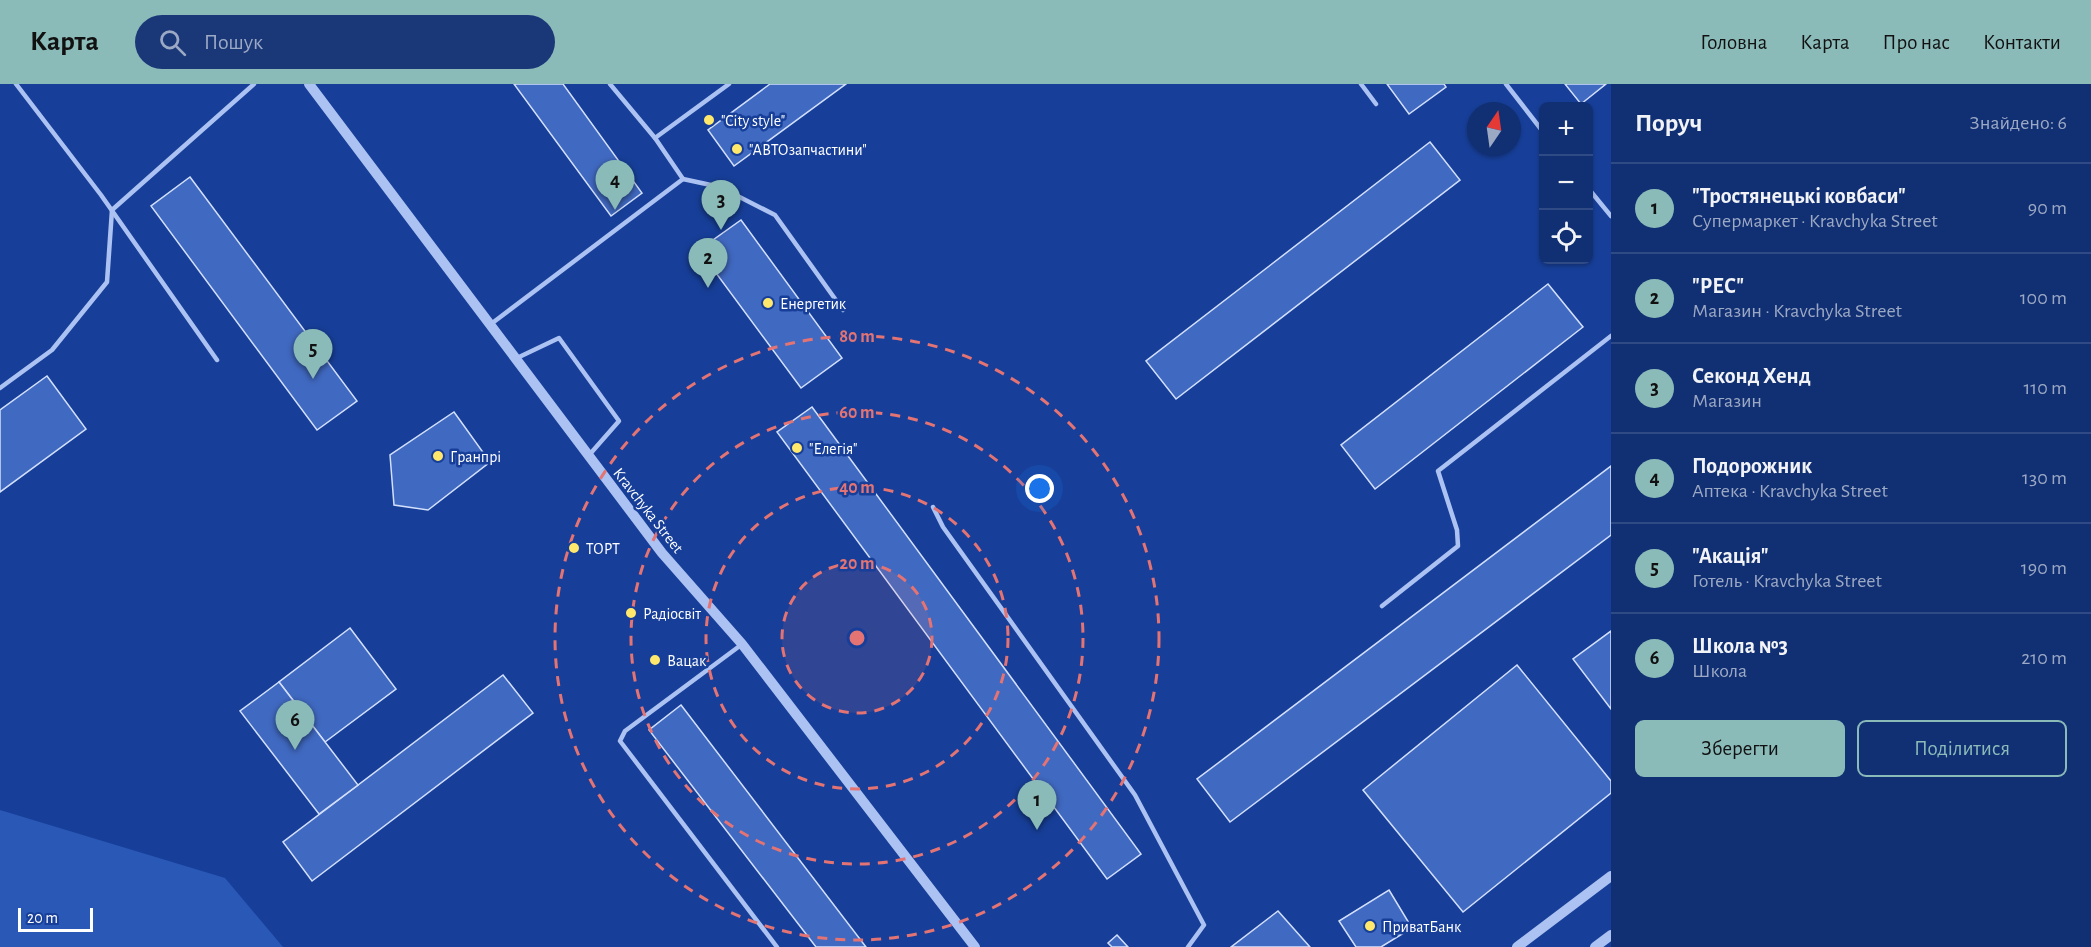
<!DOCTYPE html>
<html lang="uk">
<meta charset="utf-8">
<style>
:root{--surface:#112f73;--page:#1a3778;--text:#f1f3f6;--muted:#9ca9c4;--line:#304a85;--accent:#8bbbb9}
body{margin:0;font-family:"Alegreya Sans",sans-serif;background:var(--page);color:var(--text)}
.controls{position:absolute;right:18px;top:18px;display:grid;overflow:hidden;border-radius:9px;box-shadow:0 2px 4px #0004}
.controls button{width:54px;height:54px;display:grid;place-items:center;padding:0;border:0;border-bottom:2px solid var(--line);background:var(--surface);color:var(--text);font:30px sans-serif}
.compass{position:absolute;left:1467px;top:18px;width:54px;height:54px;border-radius:50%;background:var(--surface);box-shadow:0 2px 4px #0004;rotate:13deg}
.scale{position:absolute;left:18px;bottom:15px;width:75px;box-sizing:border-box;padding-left:6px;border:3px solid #fff;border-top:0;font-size:16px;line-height:21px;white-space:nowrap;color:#fff;-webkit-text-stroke:4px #173f99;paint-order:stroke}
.you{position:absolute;left:1040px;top:405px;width:21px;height:21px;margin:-15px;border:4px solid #fff;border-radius:50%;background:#1a73e8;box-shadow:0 0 0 9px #1a73e833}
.badge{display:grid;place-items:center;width:39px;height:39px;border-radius:50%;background:var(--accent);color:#111;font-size:20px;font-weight:700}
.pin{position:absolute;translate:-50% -50px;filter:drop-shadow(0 2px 3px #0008)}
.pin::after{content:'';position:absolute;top:32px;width:21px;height:18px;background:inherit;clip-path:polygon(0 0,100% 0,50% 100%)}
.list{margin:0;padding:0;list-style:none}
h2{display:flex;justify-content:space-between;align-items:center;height:78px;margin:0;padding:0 24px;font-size:26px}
h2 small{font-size:20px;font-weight:400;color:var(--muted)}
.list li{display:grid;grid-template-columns:39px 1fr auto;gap:18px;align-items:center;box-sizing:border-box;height:90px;padding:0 24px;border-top:2px solid var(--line)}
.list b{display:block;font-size:22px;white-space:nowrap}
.list p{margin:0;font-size:20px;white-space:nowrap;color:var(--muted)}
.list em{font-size:20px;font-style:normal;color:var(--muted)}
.actions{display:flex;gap:12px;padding:18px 24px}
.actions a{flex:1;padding:14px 0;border:2px solid var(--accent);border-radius:9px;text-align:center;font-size:21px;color:var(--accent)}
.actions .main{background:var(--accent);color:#111}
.icon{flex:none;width:33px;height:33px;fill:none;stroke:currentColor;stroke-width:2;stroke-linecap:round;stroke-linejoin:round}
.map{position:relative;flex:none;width:1611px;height:863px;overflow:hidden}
header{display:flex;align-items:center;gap:36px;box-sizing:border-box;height:84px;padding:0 30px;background:var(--accent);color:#111}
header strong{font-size:28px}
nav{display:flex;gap:33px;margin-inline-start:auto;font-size:21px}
.search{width:420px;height:54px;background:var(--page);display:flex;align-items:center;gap:15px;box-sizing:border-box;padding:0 21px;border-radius:33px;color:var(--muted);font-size:22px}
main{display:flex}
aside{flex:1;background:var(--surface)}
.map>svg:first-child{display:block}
.green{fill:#2a58b7}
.building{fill:#4069c1;stroke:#d3e0fc;stroke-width:1.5}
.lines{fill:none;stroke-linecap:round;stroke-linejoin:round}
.service{stroke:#acc2f2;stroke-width:4.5}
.tertiary{stroke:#acc2f2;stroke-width:10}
.ring{fill:none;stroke:#e47373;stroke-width:3;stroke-dasharray:10 8}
.poi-dot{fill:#ffe86c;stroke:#173f99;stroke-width:2}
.labels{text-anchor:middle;stroke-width:5;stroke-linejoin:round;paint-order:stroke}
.poi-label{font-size:16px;fill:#fff;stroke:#173f99;text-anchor:start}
.street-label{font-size:16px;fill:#fff;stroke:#173f99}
.centre{fill:#e47373;stroke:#173f99;stroke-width:3}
.ring-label{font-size:18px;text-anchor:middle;font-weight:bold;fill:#e47373;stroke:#173f99;stroke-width:5;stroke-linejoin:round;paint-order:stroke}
</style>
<header>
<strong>Карта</strong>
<div class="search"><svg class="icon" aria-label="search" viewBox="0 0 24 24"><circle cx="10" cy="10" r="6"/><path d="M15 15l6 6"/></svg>Пошук</div>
<nav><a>Головна</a><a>Карта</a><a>Про нас</a><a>Контакти</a></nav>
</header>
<main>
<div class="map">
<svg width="1611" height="863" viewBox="0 0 1611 863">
<rect width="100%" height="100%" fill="#173f99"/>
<!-- green -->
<path class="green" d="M0 726 225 794 283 863H0Z"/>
<!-- building -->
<g class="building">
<path d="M514 0H563L642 109 611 132Z"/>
<path d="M770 0H846L734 82 708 46Z"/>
<path d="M1387 0H1444L1446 3 1409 30Z"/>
<path d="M1565 0H1606L1581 20Z"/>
<path d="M1430 58 1460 96 1176 315 1146 277Z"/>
<path d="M190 93 357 317 317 346 151 122Z"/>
<path d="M741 136 842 274 801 304 699 166Z"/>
<path d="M1548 200 1583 243 1375 405 1341 361Z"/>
<path d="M47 292 86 345 0 408V326Z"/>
<path d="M812 323 1141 770 1107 795 777 348Z"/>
<path d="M454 328 490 378 428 426 394 421 390 371Z"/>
<path d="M1611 382V451L1230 738 1197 695Z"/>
<path d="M350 544 396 605 325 658 279 598Z"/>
<path d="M1611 547V625L1573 575Z"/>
<path d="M1517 581 1611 697V709L1463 828 1363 706Z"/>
<path d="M503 591 533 629 312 797 283 758Z"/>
<path d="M279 598 358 701 319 730 240 627Z"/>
<path d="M681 621 866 863H816L649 646Z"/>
<path d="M1389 806 1412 844 1381 863H1356L1339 837Z"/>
<path d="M1278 827 1310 863H1231Z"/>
<path d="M1117 851 1128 863H1112L1108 859Z"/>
</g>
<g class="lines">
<!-- service -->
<g class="service">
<path d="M16 0 101 111 217 276"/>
<path d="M1361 0 1376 20"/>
<path d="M1506 0 1544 49"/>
<path d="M655 54 729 0"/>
<path d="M683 95 720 103 775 131 843 226"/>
<path d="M1588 104 1611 132"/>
<path d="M491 240 683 95 655 54 610 0"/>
<path d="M517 274 559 254 619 337 590 370"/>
<path d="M0 304 52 266 107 198 112 126 254 0"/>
<path d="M933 423 943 443 1135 711 1204 841 1188 863"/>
<path d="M1382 522 1458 462 1457 446 1438 387 1611 252"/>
<path d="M741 561 625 647 620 657 777 863"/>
</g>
<!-- tertiary -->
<g class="tertiary">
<path d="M309 0 662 469 742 560 975 863"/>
<path d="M1517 863 1611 792"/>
<path d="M1595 863 1611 851"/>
</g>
</g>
<!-- distance rings -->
<circle cx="857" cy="554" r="75" fill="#e47373" fill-opacity=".12"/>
<g class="ring">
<circle cx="857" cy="554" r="75"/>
<circle cx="857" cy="554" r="151"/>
<circle cx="857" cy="554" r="226"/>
<circle cx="857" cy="554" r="302"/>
</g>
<!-- markers -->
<g class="poi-dot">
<circle cx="709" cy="36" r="6"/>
<circle cx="737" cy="65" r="6"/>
<circle cx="768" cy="219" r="6"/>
<circle cx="797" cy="364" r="6"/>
<circle cx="438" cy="372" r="6"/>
<circle cx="574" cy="464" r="6"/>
<circle cx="631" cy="529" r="6"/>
<circle cx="655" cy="576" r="6"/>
<circle cx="1370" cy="842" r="6"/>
</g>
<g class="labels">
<!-- poi labels -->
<g class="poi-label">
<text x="721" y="42">"City style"</text>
<text x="749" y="71">"АВТОзапчастини"</text>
<text x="780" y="225">Енергетик</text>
<text x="809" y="370">"Елегія"</text>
<text x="450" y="378">Гранпрі</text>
<text x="586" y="470">ТОРТ</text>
<text x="643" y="535">Радіосвіт</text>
<text x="667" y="582">Вацак</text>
<text x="1382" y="848">ПриватБанк</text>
</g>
<!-- street labels -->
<g class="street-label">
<text transform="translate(649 426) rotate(52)" y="6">Kravchyka Street</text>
</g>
</g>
<circle cx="857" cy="554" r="9" class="centre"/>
<g class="ring-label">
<text x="857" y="258">80 m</text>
<text x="857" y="334">60 m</text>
<text x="857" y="409">40 m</text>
<text x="857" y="485">20 m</text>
</g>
</svg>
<div class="controls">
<button>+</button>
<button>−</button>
<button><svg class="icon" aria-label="locate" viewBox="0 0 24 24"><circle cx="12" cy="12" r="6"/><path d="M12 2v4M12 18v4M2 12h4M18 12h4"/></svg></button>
</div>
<svg class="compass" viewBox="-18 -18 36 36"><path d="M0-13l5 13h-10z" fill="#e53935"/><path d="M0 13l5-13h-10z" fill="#9ca9c4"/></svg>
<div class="scale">20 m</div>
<div class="you"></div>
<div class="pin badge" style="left:1037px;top:746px">1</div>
<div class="pin badge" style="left:708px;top:204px">2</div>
<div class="pin badge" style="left:721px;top:146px">3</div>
<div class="pin badge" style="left:615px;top:126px">4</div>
<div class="pin badge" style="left:313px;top:295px">5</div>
<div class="pin badge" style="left:295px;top:666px">6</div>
</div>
<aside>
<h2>Поруч<small>Знайдено: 6</small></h2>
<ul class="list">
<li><span class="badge">1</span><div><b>&quot;Тростянецькі ковбаси&quot;</b><p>Супермаркет · Kravchyka Street</p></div><em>90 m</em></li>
<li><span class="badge">2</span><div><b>&quot;РЕС&quot;</b><p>Магазин · Kravchyka Street</p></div><em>100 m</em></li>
<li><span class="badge">3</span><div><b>Секонд Хенд</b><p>Магазин</p></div><em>110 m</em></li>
<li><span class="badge">4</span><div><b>Подорожник</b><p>Аптека · Kravchyka Street</p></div><em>130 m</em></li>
<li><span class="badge">5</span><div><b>&quot;Акація&quot;</b><p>Готель · Kravchyka Street</p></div><em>190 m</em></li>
<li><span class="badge">6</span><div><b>Школа №3</b><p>Школа</p></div><em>210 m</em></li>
</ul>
<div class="actions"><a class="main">Зберегти</a><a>Поділитися</a></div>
</aside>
</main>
